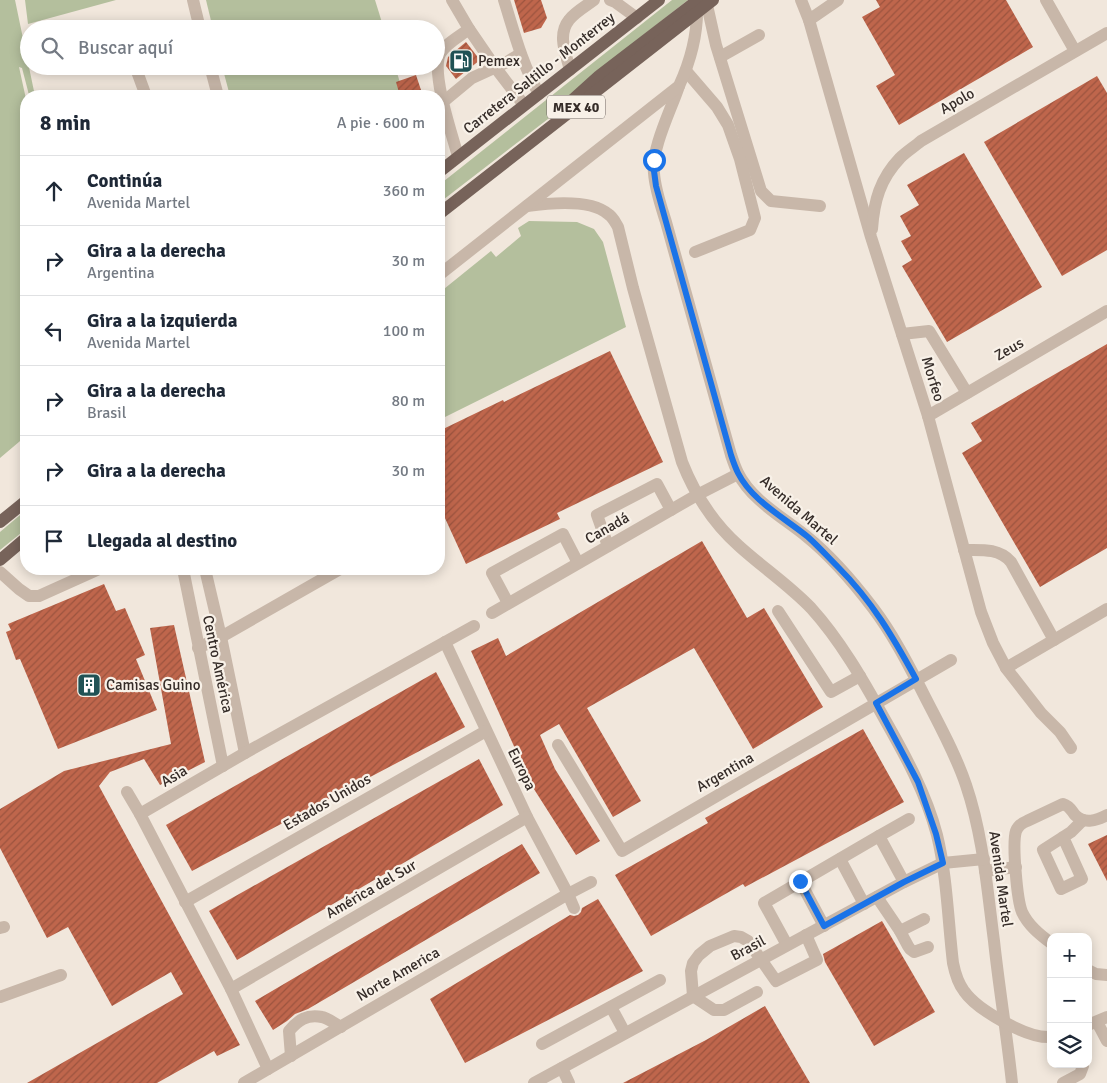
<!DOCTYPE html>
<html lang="es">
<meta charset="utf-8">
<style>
:root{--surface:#fff;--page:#f6f6f7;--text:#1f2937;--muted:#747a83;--line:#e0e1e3}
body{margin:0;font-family:Signika,sans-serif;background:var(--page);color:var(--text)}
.controls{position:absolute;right:15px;bottom:15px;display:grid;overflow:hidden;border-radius:10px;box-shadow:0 2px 12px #0003}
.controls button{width:45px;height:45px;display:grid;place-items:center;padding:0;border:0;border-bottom:1px solid var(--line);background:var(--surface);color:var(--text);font:25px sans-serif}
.stop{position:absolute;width:15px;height:15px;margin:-11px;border:4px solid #1a73e8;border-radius:50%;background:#fff}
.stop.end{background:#1a73e8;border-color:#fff;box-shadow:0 1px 5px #0008}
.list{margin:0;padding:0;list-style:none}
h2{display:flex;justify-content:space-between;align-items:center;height:65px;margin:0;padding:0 20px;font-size:21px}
h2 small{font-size:16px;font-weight:400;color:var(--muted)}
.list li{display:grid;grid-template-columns:32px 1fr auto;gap:15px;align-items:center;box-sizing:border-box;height:70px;padding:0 20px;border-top:1px solid var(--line)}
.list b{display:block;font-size:19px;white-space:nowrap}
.list p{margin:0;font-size:16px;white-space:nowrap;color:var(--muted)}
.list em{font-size:16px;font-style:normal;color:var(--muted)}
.icon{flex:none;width:28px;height:28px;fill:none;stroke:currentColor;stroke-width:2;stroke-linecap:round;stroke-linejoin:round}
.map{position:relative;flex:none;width:1107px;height:1083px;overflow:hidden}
.search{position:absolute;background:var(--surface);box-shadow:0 2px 12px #0003;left:20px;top:20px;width:425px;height:55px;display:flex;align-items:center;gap:12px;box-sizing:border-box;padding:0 18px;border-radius:28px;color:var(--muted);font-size:19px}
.panel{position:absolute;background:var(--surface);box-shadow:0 2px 12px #0003;left:20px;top:90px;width:425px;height:485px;border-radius:20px}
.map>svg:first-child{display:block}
.green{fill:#b4bf9d}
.building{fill:url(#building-hatch)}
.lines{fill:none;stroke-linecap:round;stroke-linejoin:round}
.minor{stroke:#c8b7a9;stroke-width:12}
.major{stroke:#77635a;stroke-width:12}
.route{stroke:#1a73e8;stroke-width:6}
.labels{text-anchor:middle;stroke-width:4.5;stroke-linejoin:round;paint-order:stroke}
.shield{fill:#f8f1e8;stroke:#706762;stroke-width:1}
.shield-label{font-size:14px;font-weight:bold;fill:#352c28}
.poi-label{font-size:15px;fill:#352c28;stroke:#f8f1e8;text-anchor:start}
.street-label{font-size:15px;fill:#352c28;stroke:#f8f1e8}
</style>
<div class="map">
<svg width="1107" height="1083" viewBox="0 0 1107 1083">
<defs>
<pattern id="building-hatch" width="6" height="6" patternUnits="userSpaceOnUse" patternTransform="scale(1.25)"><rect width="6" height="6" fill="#bf664c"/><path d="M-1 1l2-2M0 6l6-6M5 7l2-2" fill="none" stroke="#9c543f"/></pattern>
</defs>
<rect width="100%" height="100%" fill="#f1e7dc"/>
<!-- green -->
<g class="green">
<path d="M0 0H15L35 96H29L28 91 22 68 19 67 26 99V436L0 458Z"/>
<path d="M25 0H116L28 24Z"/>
<path d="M206 0H375L384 29H213Z"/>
<path d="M672 0H688L600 69 548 119 439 203V185Z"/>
<path d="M222 66H395L404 96H230Z"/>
<path d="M529 221 577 222 594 229 603 242 626 327 439 420V293L491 251 496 257 521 236 518 228Z"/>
<path d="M26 510V529L0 550V532Z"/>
</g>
<!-- building -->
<g class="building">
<path d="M514 0H541L547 18 541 28 524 33Z"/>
<path d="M876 0H1006L1033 47 899 125 876 86 895 75 862 17 880 7Z"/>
<path d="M466 42 480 60 456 79 446 66 448 57Z"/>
<path d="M416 75 423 96H400L396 82Z"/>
<path d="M1097 76 1107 93V250L1062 276 984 142Z"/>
<path d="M964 153 1042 287 947 342 902 266 912 260 901 241 911 236 900 216 919 205 907 185Z"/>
<path d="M1107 344V548L1040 587 962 453 982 441 971 423Z"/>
<path d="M610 351 663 462 557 513 560 519 466 564 439 505V431L503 400 504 402Z"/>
<path d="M702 541 747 618 764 608 823 707 753 749 694 648 587 708 641 801 613 817 559 724 540 735 555 769 600 841 576 855 532 786 471 651 498 638 506 656Z"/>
<path d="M104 584 116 611 125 608 145 655 136 659 157 710 58 749 20 659 16 660 6 632 11 630 8 624Z"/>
<path d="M174 625 205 762 160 785 144 759 110 772 99 786 240 1045 217 1056 214 1051 157 1083H27L183 994 171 972 112 1006 68 927 47 938 0 848V809L64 771 171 744 150 628Z"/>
<path d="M436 672 465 727 192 871 166 825Z"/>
<path d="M863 729 904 802 745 887 743 884 651 936 615 875 708 823 705 818Z"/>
<path d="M479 759 503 805 237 960 209 911Z"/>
<path d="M1107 835V881L1088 844Z"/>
<path d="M522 844 540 873 308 1009 295 1014 287 1021 273 1030 255 1001Z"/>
<path d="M598 899 643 971 465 1063 430 999 570 915 574 916 578 915 581 912 582 908Z"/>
<path d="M882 921 935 1012 874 1046 825 962 823 954Z"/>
<path d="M765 1006 810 1083H623L706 1040Z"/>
</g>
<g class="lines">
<!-- minor -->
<g class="minor">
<path d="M193 0 200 29"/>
<path d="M452 0 469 29"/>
<path d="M504 0C514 32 522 64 539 94"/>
<path d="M610 0 615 2 637 18"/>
<path d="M801 0 809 20 871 237 928 416 981 612 993 643 1006 668 1041 713 1060 732 1071 748"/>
<path d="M1046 0 1075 51"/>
<path d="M707 5 716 45 761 191 771 201 820 206"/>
<path d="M809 20 838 0"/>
<path d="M720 57 759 35"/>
<path d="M135 66 146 96"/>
<path d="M210 66 218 96"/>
<path d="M570 70C566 54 557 35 569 20 575 12 586 6 594 0"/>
<path d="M686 71 717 107 728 125 740 159 755 218 750 230 695 252"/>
<path d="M679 86C671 110 651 149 654 173 655 189 661 206 666 222L731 455C733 461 735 467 738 473 751 500 784 518 806 536 831 556 854 583 873 608 892 633 907 662 921 689 937 721 955 752 966 785 983 835 987 888 994 941 999 988 1007 1035 1012 1083"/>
<path d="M443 102 472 78 507 62 520 54"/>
<path d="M458 156C452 135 431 73 440 54 445 44 460 36 469 29L495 67 524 105"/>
<path d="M527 206C549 203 591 199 608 214 613 217 615 222 618 227L633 288 682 462C695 495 713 523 739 546 762 567 789 585 811 608 840 640 863 680 884 718 905 755 926 793 937 835 947 876 948 921 953 963 955 973 958 983 964 991 977 1010 1028 1039 1051 1037"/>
<path d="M872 229C874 201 880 179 900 158 906 152 914 147 921 141L1107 33"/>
<path d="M439 275 679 86C690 62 698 33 697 5"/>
<path d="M902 334 929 331 967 393"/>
<path d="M928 416 1107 311"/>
<path d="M608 546 597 515 657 484 671 510"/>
<path d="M964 550C981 550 999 548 1011 562L1054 640"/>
<path d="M183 569 223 766"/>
<path d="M205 569 221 637 245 753"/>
<path d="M0 572 19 589 29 596H39L99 569"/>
<path d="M508 603 492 573 563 534 578 563"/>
<path d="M778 611 831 692 860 676"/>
<path d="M492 613 697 495 738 474"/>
<path d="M445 642 527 817 568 894 574 908"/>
<path d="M198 648 221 637 340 569"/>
<path d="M1006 668 1107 609"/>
<path d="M558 745 622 851 951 660"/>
<path d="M127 792 140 814 231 989 268 1069"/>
<path d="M140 814 245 753 474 626"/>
<path d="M879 836 909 819"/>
<path d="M1063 837 1082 879 1061 889 1043 850 1071 832 1083 820"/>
<path d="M840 859 864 904"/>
<path d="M985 871 1016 867"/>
<path d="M800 881 824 926"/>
<path d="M877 897 900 931 908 946 910 949 914 952 928 947"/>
<path d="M185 902 486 731"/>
<path d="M0 928 4 927"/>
<path d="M900 931 924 919"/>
<path d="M1051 943C1039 934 1028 925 1022 912 1017 900 1012 843 1016 831 1018 826 1022 823 1027 821L1063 804C1070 806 1071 810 1075 815 1085 825 1097 820 1107 815"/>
<path d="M787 945 764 903 879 836 904 882"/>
<path d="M1088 970 1096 974 1107 975"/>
<path d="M231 989 527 817"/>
<path d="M757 992 724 1010H714L693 996 691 971 693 963 699 955 710 946 734 936 741 937 748 941 776 981 817 960 806 935"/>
<path d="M0 997 61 975"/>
<path d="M611 1007 625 1033"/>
<path d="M1097 1022 1107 1041"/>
<path d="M1088 1025 1107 1017"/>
<path d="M542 1044 660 980"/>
<path d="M291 1056 289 1031C298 1020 307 1014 322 1017 328 1018 335 1024 341 1027"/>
<path d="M562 1068 569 1083"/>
<path d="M244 1083 568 894 591 882"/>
<path d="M534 1083 904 882 943 863 984 859"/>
<path d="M1063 1083 1080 1074 1083 1066 1082 1064"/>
</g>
<!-- major -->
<g class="major">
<path d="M568 104 599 76 698 0"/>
<path d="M439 172 659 0"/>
<path d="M439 214 713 0"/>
<path d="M0 522 26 501"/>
<path d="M0 560 26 538"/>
</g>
</g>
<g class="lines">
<!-- route -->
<path class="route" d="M654 160V171L656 186 731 455C733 461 735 467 738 473 752 501 785 518 808 537 818 546 828 557 838 567 872 601 893 637 916 679L876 703 918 782 936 834 943 863 904 882 824 926 800 881"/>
</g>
<!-- icons -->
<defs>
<g id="fuel-square" transform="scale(1.25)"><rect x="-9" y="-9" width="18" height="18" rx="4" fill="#205255" stroke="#f8f1e8"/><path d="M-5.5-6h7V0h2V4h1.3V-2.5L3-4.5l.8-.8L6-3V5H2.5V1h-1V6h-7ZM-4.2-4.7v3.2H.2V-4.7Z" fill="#fff"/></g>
<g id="building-square" transform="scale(1.25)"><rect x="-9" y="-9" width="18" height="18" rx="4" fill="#205255" stroke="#f8f1e8"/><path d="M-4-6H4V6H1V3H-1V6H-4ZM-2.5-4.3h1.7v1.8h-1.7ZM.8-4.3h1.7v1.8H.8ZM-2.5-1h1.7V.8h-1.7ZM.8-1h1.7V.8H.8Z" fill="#fff"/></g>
</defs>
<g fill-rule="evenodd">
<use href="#fuel-square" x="461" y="61"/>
<use href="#building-square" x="89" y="685"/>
</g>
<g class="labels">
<!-- shield labels -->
<rect class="shield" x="547" y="95.5" width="58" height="23" rx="4"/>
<g class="shield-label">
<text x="576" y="112">MEX 40</text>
</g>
<!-- poi labels -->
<g class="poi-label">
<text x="478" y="66">Pemex</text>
<text x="106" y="690">Camisas Guino</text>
</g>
<!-- street labels -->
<g class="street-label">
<text transform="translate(539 73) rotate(-38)" y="5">Carretera Saltillo - Monterrey</text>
<text transform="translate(957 101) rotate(-30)" y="5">Apolo</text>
<text transform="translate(1009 349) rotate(-30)" y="5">Zeus</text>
<text transform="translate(933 379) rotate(73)" y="5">Morfeo</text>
<text transform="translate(799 510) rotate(41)" y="5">Avenida Martel</text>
<text transform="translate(607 528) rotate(-30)" y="5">Canadá</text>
<text transform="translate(218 664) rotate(78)" y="5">Centro América</text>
<text transform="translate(522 769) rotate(64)" y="5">Europa</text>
<text transform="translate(725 772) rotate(-30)" y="5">Argentina</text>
<text transform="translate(174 776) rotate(-31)" y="5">Asia</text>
<text transform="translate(327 802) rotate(-30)" y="5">Estados Unidos</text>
<text transform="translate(1001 879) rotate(82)" y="5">Avenida Martel</text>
<text transform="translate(371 889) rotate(-30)" y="5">América del Sur</text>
<text transform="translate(748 948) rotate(-28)" y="5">Brasil</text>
<text transform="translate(398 974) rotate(-30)" y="5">Norte America</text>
</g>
</g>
</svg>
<div class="controls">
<button>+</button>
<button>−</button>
<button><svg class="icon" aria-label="layers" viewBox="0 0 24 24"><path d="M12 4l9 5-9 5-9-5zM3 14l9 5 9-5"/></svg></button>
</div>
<div class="stop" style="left:654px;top:160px"></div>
<div class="stop end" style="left:800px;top:881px"></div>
<div class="search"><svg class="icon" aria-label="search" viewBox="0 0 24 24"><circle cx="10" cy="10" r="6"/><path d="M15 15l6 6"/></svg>Buscar aquí</div>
<section class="panel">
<h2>8 min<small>A pie · 600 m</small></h2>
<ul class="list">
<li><svg class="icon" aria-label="ahead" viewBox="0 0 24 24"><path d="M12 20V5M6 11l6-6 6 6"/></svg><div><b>Continúa</b><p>Avenida Martel</p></div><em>360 m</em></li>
<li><svg class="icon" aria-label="right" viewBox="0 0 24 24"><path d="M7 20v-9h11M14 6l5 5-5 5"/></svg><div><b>Gira a la derecha</b><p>Argentina</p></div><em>30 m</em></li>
<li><svg class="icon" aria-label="left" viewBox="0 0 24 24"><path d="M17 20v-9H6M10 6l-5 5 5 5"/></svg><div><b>Gira a la izquierda</b><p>Avenida Martel</p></div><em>100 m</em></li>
<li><svg class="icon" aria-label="right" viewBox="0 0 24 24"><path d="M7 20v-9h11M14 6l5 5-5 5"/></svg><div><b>Gira a la derecha</b><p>Brasil</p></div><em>80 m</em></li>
<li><svg class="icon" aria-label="right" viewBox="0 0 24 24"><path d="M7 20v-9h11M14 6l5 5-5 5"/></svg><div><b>Gira a la derecha</b></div><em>30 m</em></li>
<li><svg class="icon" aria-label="arrive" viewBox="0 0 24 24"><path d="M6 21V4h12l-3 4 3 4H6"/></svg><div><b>Llegada al destino</b></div></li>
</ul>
</section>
</div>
